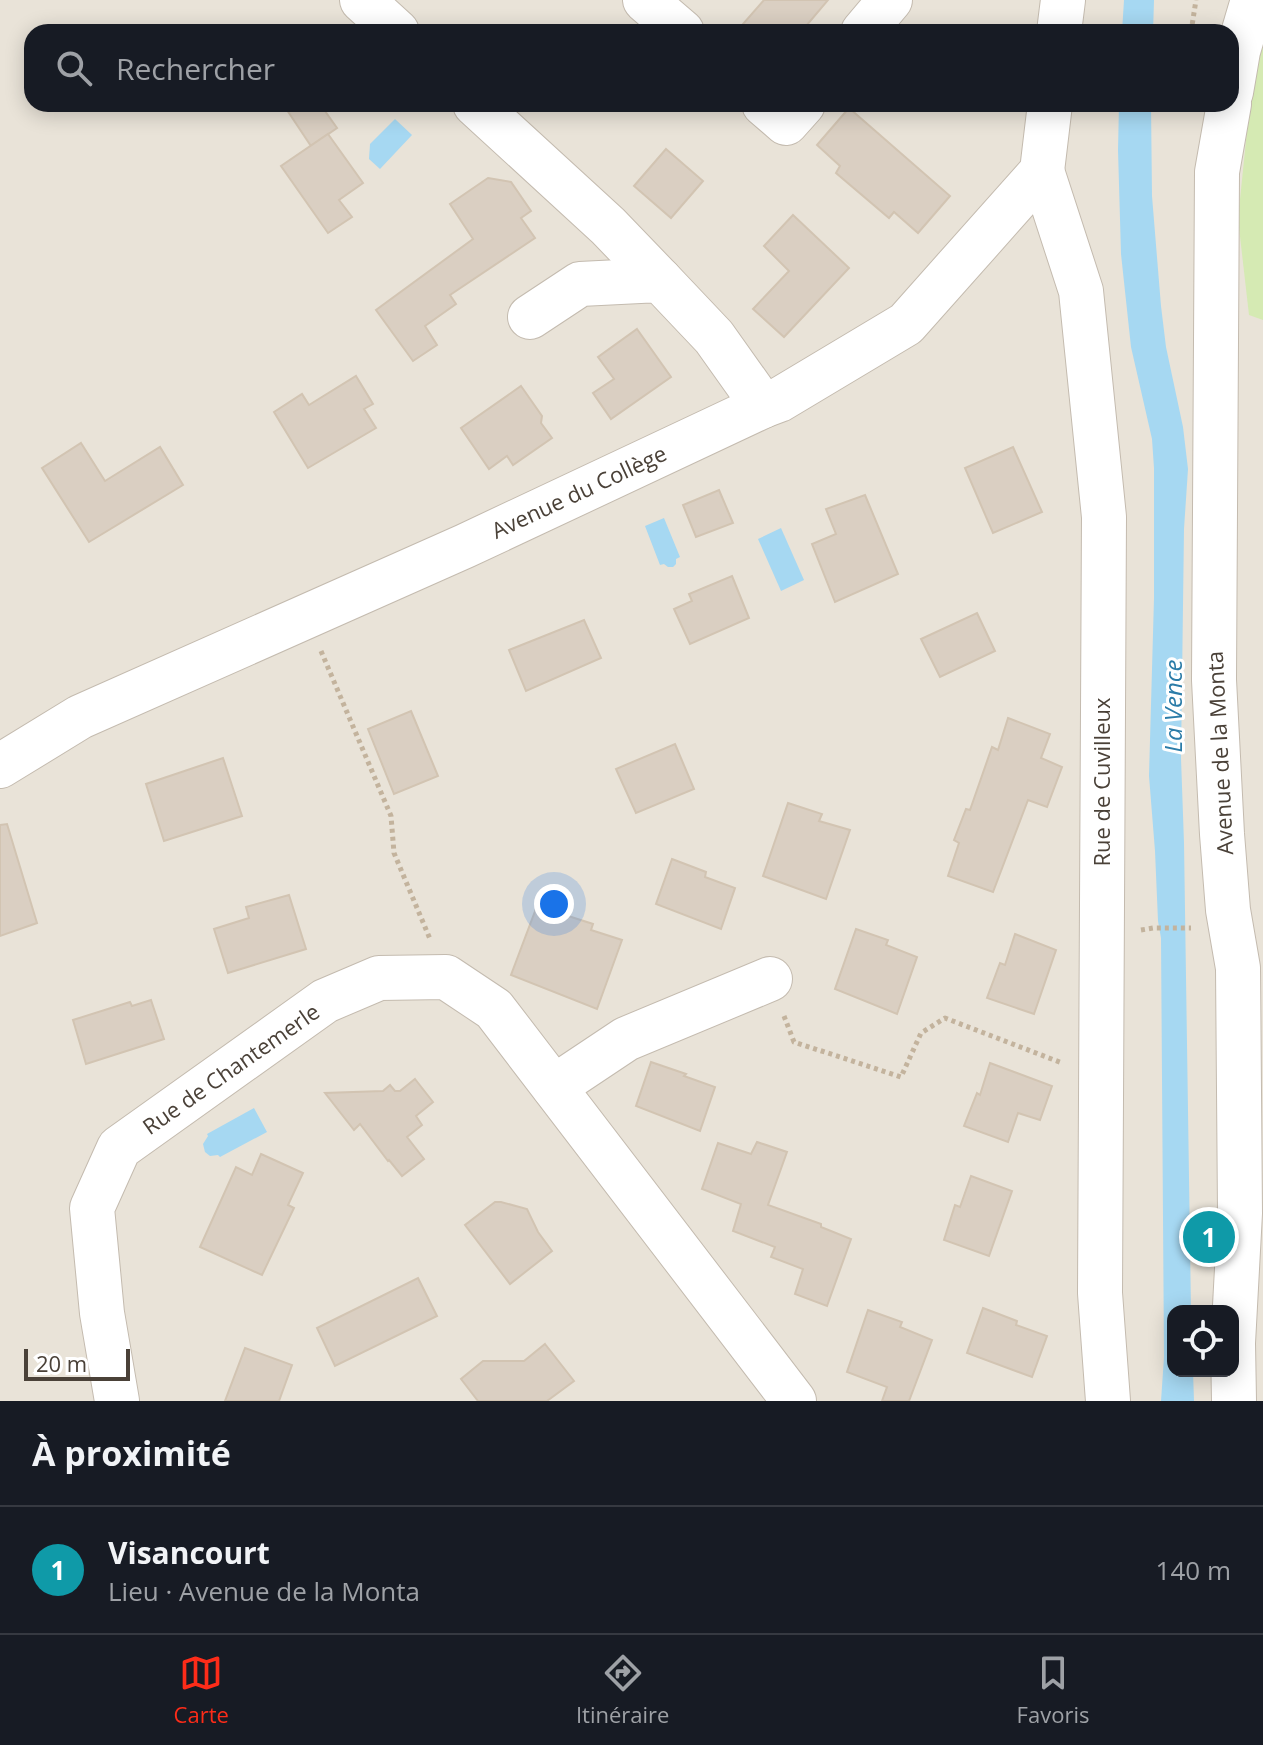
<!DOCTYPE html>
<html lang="fr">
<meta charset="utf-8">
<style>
:root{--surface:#171b24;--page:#242831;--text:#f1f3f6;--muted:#9ea1a6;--line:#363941;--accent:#fd2c19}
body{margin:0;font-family:"Open Sans",sans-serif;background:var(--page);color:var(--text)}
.controls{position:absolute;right:24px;bottom:24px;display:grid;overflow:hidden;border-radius:16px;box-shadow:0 4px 20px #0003}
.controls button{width:72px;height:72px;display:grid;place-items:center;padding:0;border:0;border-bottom:2px solid var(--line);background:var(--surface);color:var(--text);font:40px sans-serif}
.scale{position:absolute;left:24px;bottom:20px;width:106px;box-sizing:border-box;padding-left:8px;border:4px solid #4a4138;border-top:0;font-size:22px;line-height:28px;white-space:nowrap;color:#4a4138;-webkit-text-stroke:6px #fff;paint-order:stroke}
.you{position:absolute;left:554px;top:904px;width:28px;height:28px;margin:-20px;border:6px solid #fff;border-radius:50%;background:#1a73e8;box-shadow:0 0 0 12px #1a73e833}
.badge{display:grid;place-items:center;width:52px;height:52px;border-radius:50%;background:var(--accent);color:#fff;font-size:26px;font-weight:700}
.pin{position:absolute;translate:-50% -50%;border:4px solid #fff;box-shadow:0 2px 8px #0006}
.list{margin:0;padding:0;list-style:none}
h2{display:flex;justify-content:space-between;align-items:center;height:104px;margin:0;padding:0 32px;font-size:34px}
h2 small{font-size:26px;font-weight:400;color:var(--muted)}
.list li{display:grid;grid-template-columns:52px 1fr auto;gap:24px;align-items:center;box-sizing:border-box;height:128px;padding:0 32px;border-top:2px solid var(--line)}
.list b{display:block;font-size:30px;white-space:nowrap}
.list p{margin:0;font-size:26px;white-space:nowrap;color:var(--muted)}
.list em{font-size:26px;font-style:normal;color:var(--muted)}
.icon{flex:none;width:44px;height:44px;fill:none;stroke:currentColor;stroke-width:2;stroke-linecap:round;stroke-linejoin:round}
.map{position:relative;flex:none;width:1263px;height:1401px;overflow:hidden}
.search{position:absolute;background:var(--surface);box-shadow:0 4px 20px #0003;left:24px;right:24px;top:24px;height:88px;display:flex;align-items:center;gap:20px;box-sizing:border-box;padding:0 28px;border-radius:24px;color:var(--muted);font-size:30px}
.sheet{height:232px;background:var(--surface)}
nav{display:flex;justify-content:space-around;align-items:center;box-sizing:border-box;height:112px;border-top:2px solid var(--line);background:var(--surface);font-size:22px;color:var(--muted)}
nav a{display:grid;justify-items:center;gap:4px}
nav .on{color:var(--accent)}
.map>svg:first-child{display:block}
.residential{fill:#e9e3d8;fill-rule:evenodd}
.green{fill:#d5eab3}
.water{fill:#a6d8f2}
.building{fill:#dacfc2;stroke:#d2c4b2;stroke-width:2}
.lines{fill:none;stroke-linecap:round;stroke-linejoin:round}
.minor-casing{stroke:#c4bbaf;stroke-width:46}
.path{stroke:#c3b39d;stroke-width:5;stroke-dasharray:4 4;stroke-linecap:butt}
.minor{stroke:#fff;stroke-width:44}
.labels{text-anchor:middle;stroke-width:6;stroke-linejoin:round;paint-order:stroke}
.street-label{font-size:22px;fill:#4a4138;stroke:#fff}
.water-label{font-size:24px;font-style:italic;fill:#2b7ca8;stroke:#fff}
</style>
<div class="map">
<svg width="1263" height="1401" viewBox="0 0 1263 1401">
<rect width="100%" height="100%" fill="#f5f1ea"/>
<!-- residential -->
<path class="residential" d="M0 0H1263V1401H0ZM32 32H1231V104H32ZM1173 1311H1233V1371H1173Z"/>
<!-- green -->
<path class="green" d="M1263 32V320L1249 315 1238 219 1254 62Z"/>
<!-- water -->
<g class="water">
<path d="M1124 0H1154L1153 32H1122Z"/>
<path d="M1119 104H1151L1152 196 1161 306 1166 347 1183 427 1188 469 1184 529 1181 758 1184 843 1191 1311H1173V1371H1193L1194 1401H1161L1164 1357 1161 938 1158 921 1155 851 1149 776 1154 598V468L1152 439 1131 347 1121 254 1118 150Z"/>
<path d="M395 119 412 135 380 169 369 159 370 144Z"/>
<path d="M664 518 680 557 676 559V564L673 567H668L664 564 660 565 645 526Z"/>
<path d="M781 528 804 580 781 591 758 539Z"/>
<path d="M254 1108 267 1132 220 1157 218 1155 210 1156 205 1152 203 1144 208 1136 207 1134Z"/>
</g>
<!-- building -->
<g class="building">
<path d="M764 0H828L801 32H736Z"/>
<path d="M283 104H320L337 128 311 146Z"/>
<path d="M849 108 950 196 918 233 894 212 889 218 836 173 840 166 817 145Z"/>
<path d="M328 134 363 183 339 200 352 217 328 233 281 166Z"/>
<path d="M666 149 703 181 671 218 634 186Z"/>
<path d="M488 178 511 182 531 211 521 218 535 238 450 295 456 304 425 326 437 345 413 361 376 310 473 239 450 204Z"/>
<path d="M793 215 849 268 784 337 753 309 789 271 764 246Z"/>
<path d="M637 329 671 377 611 419 593 393 614 379 598 357Z"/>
<path d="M356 376 373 404 364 409 376 428 308 468 274 412 302 394 309 405Z"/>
<path d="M521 386 542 416 541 423 552 438 513 465 507 456 489 469 461 428Z"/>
<path d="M81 443 105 481 160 447 183 485 89 542 42 468Z"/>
<path d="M1013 447 1042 512 993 533 965 468Z"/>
<path d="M719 490 733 523 696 537 683 505Z"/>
<path d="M865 495 898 574 835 602 812 544 836 534 826 509Z"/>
<path d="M732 576 749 618 690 644 674 609 692 601 689 594Z"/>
<path d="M977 613 995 651 940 677 921 639Z"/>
<path d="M584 620 601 658 526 691 509 650Z"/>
<path d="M411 711 438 776 394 794 368 729Z"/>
<path d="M1008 718 1050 734 1041 758 1062 767 1047 807 1028 800 993 892 948 876 959 843 954 840 966 809 970 810 992 747 998 750Z"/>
<path d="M675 744 694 789 636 813 616 769Z"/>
<path d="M223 758 242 816 164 841 146 784Z"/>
<path d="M788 803 822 814 819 821 850 830 826 899 763 876Z"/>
<path d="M7 824 37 923 0 936V825Z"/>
<path d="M672 859 706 872 705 877 735 888 721 929 656 904Z"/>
<path d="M289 895 306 949 228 973 214 929 249 918 246 907Z"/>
<path d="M537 906 593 924 591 930 622 940 597 1009 511 975Z"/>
<path d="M856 929 888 940 886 945 917 957 897 1014 835 989Z"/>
<path d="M1015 934 1056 950 1034 1014 987 998 1000 963 1005 965Z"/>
<path d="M151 1000 164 1039 86 1064 73 1020 130 1002 132 1006Z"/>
<path d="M651 1062 686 1074 684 1076 715 1087 700 1131 636 1106Z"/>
<path d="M990 1063 1052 1086 1040 1120 1018 1113 1008 1142 964 1126 977 1093 980 1095Z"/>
<path d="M415 1079 433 1102 416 1116 422 1125 407 1137 424 1159 402 1176 389 1160 388 1161 360 1124 354 1130 325 1093 383 1091 390 1085 395 1091H400Z"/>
<path d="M757 1142 787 1152 768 1205 821 1224V1227L851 1239 827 1306 795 1294 803 1269 771 1257 775 1247 733 1231 741 1204 702 1189 718 1143 751 1154Z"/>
<path d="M261 1154 303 1173 288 1205 294 1208 262 1275 200 1247 236 1167 252 1175Z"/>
<path d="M971 1176 1012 1191 989 1256 944 1240 955 1205 960 1207Z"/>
<path d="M495 1202H501L527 1209 538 1232 552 1251 510 1284 465 1225Z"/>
<path d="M418 1278 437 1316 335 1366 317 1328Z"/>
<path d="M983 1308 1017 1321 1016 1325 1047 1336 1032 1377 967 1353Z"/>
<path d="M868 1310 902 1322 900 1327 932 1340 909 1401H882L887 1387 847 1372Z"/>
<path d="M545 1344 574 1381 547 1401H478L461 1379 483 1361H524Z"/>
<path d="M245 1348 292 1365 279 1401H225Z"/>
</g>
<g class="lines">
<!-- minor casing -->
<g class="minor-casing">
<g id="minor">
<path d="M362 0 397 32"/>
<path d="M645 0 682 32"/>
<path d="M863 32 890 0"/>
<path d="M1059 32 1063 0"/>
<path d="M1231 92 1238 51 1253 0"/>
<path d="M475 104 608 226 660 280"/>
<path d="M764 104 786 123 803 104"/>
<path d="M1229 104 1217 172 1214 680 1222 834 1228 910 1238 968 1240 1213 1233 1343 1234 1401"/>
<path d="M1042 171 1081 291 1104 517 1100 1293 1108 1401"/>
<path d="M530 317 580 284 660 280 714 337 763 406"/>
<path d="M0 766 80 717 465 546 763 406 779 400 906 324 1042 171 1050 104"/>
<path d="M554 1087 626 1039 770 979"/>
<path d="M117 1401 102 1313 92 1208 119 1148 325 1001 379 978 446 977 494 1009 794 1401"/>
</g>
</g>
<!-- path -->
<g class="path">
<path d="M1191 32 1196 0"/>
<path d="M321 651 391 816 394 853 430 939"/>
<path d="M1141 930 1153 928H1191"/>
<path d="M784 1016 794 1042 901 1077 921 1033 945 1018 1062 1063"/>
</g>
<!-- minor -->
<use href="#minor" class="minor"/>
</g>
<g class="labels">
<!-- street labels -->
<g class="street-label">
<text transform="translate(579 492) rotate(-25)" y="8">Avenue du Collège</text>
<text transform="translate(1220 753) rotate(-93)" y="8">Avenue de la Monta</text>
<text transform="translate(1102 782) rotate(-90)" y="8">Rue de Cuvilleux</text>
<text transform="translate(231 1069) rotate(-35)" y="8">Rue de Chantemerle</text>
</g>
<!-- water labels -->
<g class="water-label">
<text transform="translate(1174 706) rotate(-90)" y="8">La Vence</text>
</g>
</g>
</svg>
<div class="controls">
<button><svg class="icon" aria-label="locate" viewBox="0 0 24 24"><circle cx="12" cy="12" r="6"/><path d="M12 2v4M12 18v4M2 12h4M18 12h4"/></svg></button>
</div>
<div class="scale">20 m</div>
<div class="you"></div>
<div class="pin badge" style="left:1209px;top:1237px;background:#0f9aa8">1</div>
<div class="search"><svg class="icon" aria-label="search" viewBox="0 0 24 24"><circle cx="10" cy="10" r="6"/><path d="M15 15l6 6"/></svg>Rechercher</div>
</div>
<section class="sheet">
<h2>À proximité<small></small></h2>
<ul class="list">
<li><span class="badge" style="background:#0f9aa8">1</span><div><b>Visancourt</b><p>Lieu · Avenue de la Monta</p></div><em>140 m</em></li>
</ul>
</section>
<nav>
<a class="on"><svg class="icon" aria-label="map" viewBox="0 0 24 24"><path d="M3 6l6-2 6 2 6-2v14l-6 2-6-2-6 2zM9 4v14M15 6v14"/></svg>Carte</a>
<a><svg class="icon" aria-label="directions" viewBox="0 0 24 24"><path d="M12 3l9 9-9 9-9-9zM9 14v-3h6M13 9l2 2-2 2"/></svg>Itinéraire</a>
<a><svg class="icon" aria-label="saved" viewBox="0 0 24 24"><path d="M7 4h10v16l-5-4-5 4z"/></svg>Favoris</a>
</nav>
